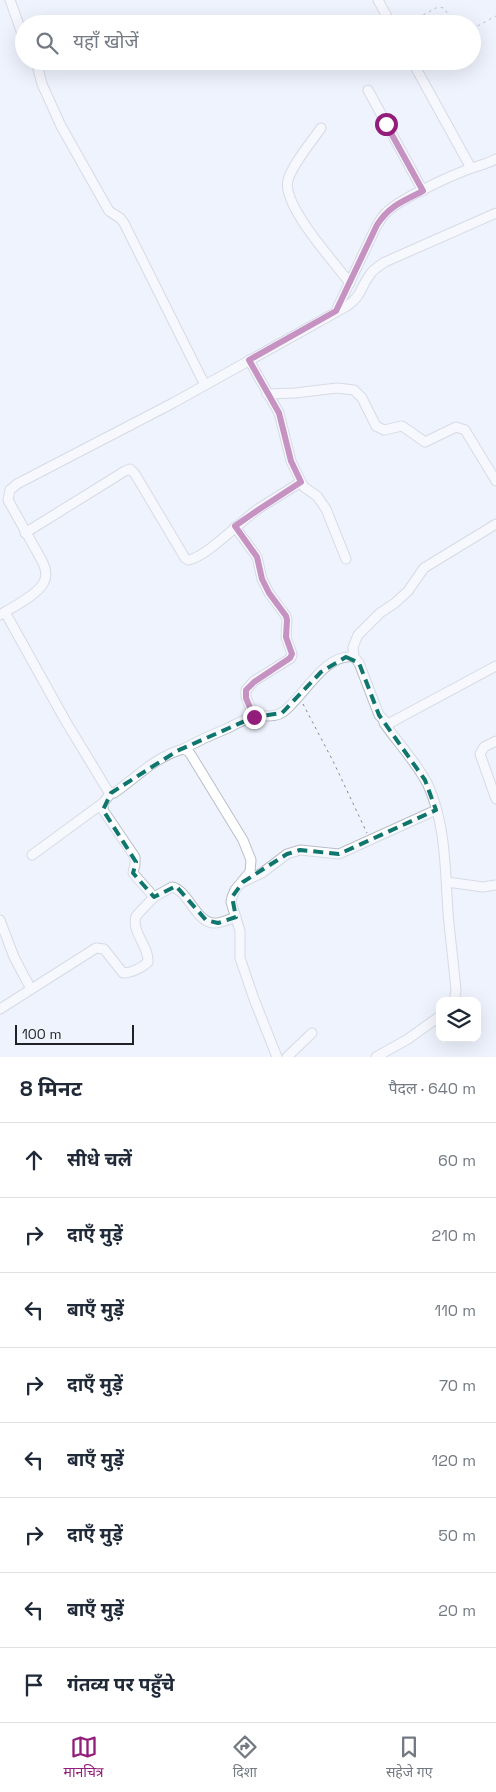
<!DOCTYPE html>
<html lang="hi">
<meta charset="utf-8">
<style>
:root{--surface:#fff;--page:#f2f2f3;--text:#1f2937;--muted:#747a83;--line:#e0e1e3;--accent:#931d7b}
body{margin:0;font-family:"Space Grotesk","Noto Sans Devanagari",sans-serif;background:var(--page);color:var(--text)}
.controls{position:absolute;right:15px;bottom:15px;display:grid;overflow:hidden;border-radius:10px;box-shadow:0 5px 20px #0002}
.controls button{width:45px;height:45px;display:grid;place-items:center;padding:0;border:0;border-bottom:1px solid var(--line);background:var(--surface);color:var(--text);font:25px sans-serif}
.scale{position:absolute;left:15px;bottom:12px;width:119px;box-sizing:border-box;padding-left:5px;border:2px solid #202225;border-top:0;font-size:14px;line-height:18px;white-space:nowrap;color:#202225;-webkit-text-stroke:4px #eef3fe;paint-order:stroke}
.stop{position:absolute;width:15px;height:15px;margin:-11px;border:4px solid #931d7b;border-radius:50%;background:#fff}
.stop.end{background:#931d7b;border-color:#fff;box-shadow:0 1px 5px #0008}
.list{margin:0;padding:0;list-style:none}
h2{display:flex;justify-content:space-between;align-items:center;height:65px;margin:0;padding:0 20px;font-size:21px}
h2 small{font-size:16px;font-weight:400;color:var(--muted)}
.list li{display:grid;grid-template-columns:32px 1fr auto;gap:15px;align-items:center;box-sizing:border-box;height:75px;padding:0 20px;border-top:1px solid var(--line)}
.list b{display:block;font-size:19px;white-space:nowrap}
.list em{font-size:16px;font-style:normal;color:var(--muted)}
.icon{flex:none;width:28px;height:28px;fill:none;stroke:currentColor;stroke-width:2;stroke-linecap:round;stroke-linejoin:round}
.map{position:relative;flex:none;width:496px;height:1057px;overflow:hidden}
.search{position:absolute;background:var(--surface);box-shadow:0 5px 20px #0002;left:15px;right:15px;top:15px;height:55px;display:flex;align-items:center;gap:12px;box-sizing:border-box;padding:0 18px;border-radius:28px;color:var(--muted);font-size:19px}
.sheet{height:665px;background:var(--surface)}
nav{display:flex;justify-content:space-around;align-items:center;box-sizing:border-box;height:70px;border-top:1px solid var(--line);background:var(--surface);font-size:14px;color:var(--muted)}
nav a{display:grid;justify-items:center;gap:2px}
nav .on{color:var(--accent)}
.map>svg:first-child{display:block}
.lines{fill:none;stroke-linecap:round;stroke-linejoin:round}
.minor-casing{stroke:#b9bec8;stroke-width:11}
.path{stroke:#84888f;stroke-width:1;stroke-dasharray:2.5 4;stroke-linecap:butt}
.minor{stroke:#fff;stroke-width:9}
.route{stroke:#931d7b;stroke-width:6}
.marked{fill:none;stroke:#0f766e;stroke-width:4;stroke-dasharray:10 6;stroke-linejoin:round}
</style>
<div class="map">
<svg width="496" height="1057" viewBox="0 0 496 1057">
<rect width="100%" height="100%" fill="#eef3fe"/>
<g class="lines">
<!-- minor casing -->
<g class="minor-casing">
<g id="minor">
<path d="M10 0 24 39"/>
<path d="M378 0 391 24"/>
<path d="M36 61 42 84 61 126 109 211 120 218 124 223 205 385"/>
<path d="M412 61 471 168"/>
<path d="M368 90 423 191"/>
<path d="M321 128C312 141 292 165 288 180 281 204 334 262 350 283"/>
<path d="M336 311 377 225C380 221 382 216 386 213 396 201 448 177 464 171 475 166 485 165 496 159"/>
<path d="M249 360 279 413 291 461 301 482 304 487 317 496 326 509 346 559"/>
<path d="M267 394 295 393 337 388 354 390 362 398 376 426 384 430 402 426 425 442 456 427 465 430 496 481"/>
<path d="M235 527 257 557 262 579 269 593 286 616 287 620 286 637 292 654 291 658 254 681 246 690V697L254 717"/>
<path d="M25 533 125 471 130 469 135 474 185 558 188 560C205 558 241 521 258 509 272 500 287 491 301 482"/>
<path d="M5 612 65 720 108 791 114 793C137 777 155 757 183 749L188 751 191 755 243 840 251 860 250 872 235 890 232 897 231 902 240 931V958L254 999 277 1057"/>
<path d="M0 615C11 608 39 594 44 582 48 574 45 566 41 559L8 500 10 490 17 484 173 403 347 306C363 294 359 290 369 276 373 269 379 266 385 262L496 213"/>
<path d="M354 657 353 647 358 635 380 613 395 603 408 591 424 568 496 524"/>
<path d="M384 723C398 743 417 763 428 785 446 825 445 869 448 912 450 938 454 965 456 991L454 1001"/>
<path d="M496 741 484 747 480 754 496 799"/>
<path d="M183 749C198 741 213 734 228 728 236 724 245 719 253 717 264 714 273 719 283 712 303 698 325 652 354 657L359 663 379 715 388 724 496 666"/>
<path d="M111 793 103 803V810L135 857V864L133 873 154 897"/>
<path d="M32 855 103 803"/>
<path d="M245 881 262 873 287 854 300 850 339 854 436 810"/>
<path d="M447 882 483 887 496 885"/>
<path d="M0 920 14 957 31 989"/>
<path d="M0 1009 96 948 104 949 123 973C131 973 142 968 148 962 149 946 131 932 136 916L154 897 172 887C188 890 195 921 213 923 220 924 229 919 236 917"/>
<path d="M287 1057 312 1033"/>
<path d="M376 1057 408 1039 440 1016"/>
</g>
</g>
<!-- path -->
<g class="path">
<path d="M406 24 438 7 444 8 454 24"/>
<path d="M472 29 496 16"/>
<path d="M303 704 333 761 367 833"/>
</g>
<!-- minor -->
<use href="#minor" class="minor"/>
</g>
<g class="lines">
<!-- route -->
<path class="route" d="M254 717 246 698V690L254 682 290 658 292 654 286 637 287 620 286 616 269 593 262 579 257 557 235 526 258 510 301 482 291 461 279 413 249 360 336 311 377 225C389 206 403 201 423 191L386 124"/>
</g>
<!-- marked area -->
<path d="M0 0H496V1057H0ZM346 657 359 663 379 715 425 780 436 810 339 854 300 850 287 854 243 882 232 897 236 917 218 923 206 920 176 886 154 897 133 873 136 862 103 810 111 793 177 751 254 717 282 713 321 672Z" fill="#eef3fe" fill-opacity=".55" fill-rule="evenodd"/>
<path class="marked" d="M346 657 359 663 379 715 425 780 436 810 339 854 300 850 287 854 243 882 232 897 236 917 218 923 206 920 176 886 154 897 133 873 136 862 103 810 111 793 177 751 254 717 282 713 321 672Z"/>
</svg>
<div class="controls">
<button><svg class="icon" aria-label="layers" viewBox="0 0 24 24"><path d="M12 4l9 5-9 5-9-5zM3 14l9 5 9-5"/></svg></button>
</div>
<div class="scale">100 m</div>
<div class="stop" style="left:386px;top:124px"></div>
<div class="stop end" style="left:254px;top:717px"></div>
<div class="search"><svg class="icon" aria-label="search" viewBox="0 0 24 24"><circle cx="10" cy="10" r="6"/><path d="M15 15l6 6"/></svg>यहाँ खोजें</div>
</div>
<section class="sheet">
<h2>8 मिनट<small>पैदल · 640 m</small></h2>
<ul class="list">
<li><svg class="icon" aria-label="ahead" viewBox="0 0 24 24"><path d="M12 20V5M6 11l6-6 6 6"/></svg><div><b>सीधे चलें</b></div><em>60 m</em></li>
<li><svg class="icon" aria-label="right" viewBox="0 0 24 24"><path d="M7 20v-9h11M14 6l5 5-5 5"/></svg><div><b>दाएँ मुड़ें</b></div><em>210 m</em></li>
<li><svg class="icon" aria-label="left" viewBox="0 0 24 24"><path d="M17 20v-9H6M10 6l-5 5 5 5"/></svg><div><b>बाएँ मुड़ें</b></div><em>110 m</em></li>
<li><svg class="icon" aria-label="right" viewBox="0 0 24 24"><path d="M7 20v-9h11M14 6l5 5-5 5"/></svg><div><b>दाएँ मुड़ें</b></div><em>70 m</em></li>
<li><svg class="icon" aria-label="left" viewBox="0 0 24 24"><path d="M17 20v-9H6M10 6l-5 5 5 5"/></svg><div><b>बाएँ मुड़ें</b></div><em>120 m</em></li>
<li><svg class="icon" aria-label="right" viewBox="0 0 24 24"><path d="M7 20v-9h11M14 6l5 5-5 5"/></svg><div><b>दाएँ मुड़ें</b></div><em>50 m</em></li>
<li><svg class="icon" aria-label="left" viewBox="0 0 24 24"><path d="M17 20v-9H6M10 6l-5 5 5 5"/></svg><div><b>बाएँ मुड़ें</b></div><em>20 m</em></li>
<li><svg class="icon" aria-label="arrive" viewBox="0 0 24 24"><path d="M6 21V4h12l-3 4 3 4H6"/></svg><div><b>गंतव्य पर पहुँचे</b></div></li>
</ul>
</section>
<nav>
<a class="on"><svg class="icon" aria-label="map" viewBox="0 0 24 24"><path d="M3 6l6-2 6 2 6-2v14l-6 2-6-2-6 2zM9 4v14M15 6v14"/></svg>मानचित्र</a>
<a><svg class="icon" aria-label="directions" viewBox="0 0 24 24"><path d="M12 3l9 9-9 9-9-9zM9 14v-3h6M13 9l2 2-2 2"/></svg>दिशा</a>
<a><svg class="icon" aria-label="saved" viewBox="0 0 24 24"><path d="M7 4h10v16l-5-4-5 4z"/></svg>सहेजे गए</a>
</nav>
